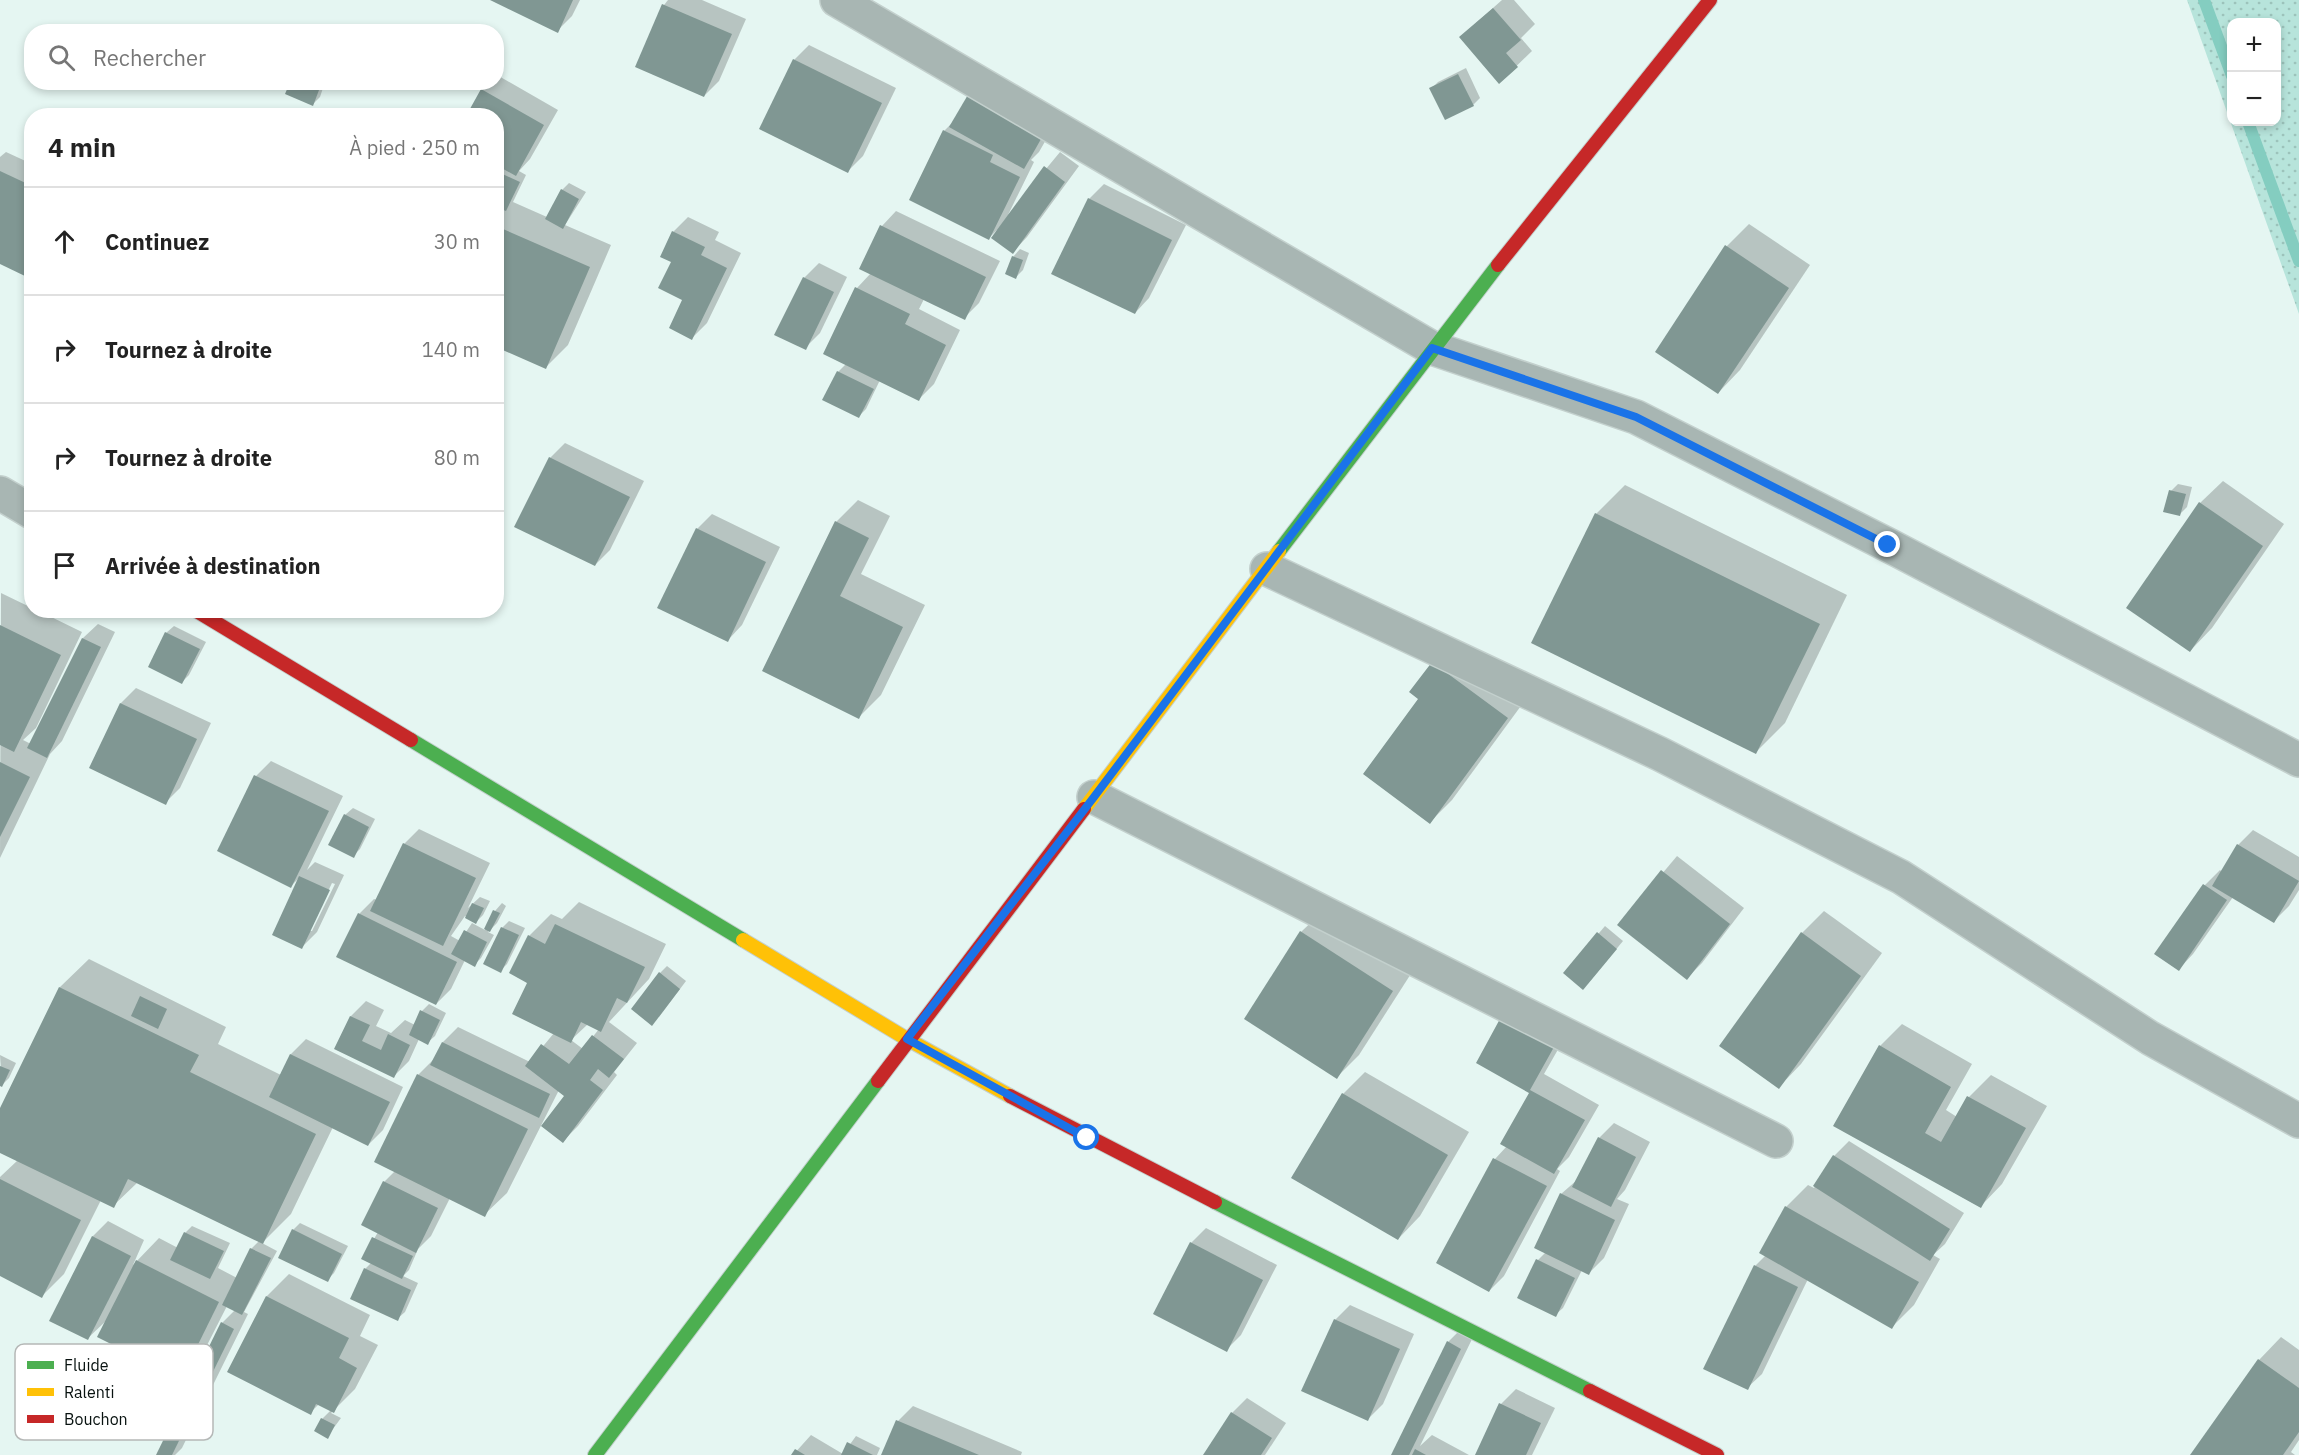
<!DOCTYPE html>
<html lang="fr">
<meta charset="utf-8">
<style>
:root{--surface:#fff;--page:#f2f2f2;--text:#222;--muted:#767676;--line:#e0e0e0}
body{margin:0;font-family:"IBM Plex Sans",sans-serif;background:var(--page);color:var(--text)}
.controls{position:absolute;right:18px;top:18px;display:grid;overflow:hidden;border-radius:12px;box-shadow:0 3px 9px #0003}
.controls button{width:54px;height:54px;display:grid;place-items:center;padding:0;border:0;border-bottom:2px solid var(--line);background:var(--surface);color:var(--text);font:30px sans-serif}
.stop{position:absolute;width:18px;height:18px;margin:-14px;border:4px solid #1a73e8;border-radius:50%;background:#fff}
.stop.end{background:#1a73e8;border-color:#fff;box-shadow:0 2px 6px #0008}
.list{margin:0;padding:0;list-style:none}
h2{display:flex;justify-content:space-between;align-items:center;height:78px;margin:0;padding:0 24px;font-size:26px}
h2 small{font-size:20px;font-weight:400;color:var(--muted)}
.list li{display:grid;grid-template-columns:39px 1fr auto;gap:18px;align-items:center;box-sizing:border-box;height:108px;padding:0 24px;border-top:2px solid var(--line)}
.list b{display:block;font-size:22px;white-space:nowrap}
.list em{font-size:20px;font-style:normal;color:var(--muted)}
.icon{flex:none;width:33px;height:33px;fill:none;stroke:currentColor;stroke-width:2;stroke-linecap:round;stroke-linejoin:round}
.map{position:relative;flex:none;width:2299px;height:1455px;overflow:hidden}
.search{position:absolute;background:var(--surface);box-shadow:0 3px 9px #0003;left:24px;top:24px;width:480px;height:66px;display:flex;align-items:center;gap:15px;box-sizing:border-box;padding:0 21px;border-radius:24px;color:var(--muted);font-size:22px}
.panel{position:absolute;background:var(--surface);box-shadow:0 3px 9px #0003;left:24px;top:108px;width:480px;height:510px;border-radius:24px}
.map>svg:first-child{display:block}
.grass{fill:url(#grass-dots);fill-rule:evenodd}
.shadow{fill:#0003;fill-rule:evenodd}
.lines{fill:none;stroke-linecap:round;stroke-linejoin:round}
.stream{stroke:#84cdc0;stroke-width:12}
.building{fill:#809793}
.street-casing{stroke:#c3d0cd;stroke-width:36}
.fast-casing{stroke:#c3d0cd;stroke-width:16}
.slow-casing{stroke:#c3d0cd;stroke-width:16}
.jam-casing{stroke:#c3d0cd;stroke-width:16}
.street{stroke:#a8b6b3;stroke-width:33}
.fast{stroke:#4caf50;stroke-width:14}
.slow{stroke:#ffc107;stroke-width:14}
.jam{stroke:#c62828;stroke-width:14}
.route{stroke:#1a73e8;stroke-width:8}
.key{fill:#fff;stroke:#b5b8b7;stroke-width:1.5}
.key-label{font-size:16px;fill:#081210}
</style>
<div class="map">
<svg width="2299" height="1455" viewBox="0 0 2299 1455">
<defs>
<pattern id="grass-dots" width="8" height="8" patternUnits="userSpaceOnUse" patternTransform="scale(1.5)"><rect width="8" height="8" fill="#b7e4db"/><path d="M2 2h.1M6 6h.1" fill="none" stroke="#9cc3bb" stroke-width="1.8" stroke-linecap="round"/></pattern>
</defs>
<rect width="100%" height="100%" fill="#e5f6f2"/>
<!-- grass -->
<path class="grass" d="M2187 0H2299V314ZM2232 22H2276V122H2232Z"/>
<!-- shadow -->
<g class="shadow">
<path d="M494 0H580L572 16 557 31Z"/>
<path d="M668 0H702L746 19 719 81 704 96 637 66 664 5Z"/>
<path d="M1502 0H1514L1535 24 1521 38 1532 51 1500 82 1476 23Z"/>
<path d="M809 45 896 88 863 156 848 171 794 60Z"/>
<path d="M1466 68 1480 98 1473 105 1431 89 1438 82Z"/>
<path d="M497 75 558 110 530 159 519 171 526 175 513 202 547 217 562 190 569 183 586 192 565 225 611 245 568 345 546 367 505 325 496 321V167L499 165 496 116 482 90 490 82H496Z"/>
<path d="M291 82H325L320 97 313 104Z"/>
<path d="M1059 117 1039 152 1031 160 1034 162 1008 215 1060 152 1079 166 1027 237 1013 252 997 230 989 238 944 131 954 121Z"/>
<path d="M6 152 32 164V271L27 276 0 263V157Z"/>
<path d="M1104 184 1186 225 1149 298 1135 313 1089 199Z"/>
<path d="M896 211 1000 261 979 303 964 318 924 299 919 309 960 330 934 384 919 399 880 380 866 409 859 416 838 372 846 364 857 288 871 273 882 226Z"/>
<path d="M688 217 719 232 715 240 741 253 707 323 692 338 673 261V232Z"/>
<path d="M1749 224 1810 265 1740 370 1718 393 1727 246Z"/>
<path d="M1020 249 1029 253 1023 270 1016 277 1013 257Z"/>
<path d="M819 263 847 277 820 333 805 348 804 278Z"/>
<path d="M565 443 644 481 610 550 595 565 550 458Z"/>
<path d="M2223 481 2284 524 2212 628 2190 651 2200 503Z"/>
<path d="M2178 484 2192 487 2187 507 2180 514 2171 491Z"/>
<path d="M1625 485 1847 595 1785 723 1756 752 1596 514Z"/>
<path d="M858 500 890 516 861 574 925 605 881 695 859 717 764 670 836 522Z"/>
<path d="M712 514 780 547 742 625 728 640 697 529Z"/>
<path d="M1 593 32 608V610H37L82 632 36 728 23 740 31 744 83 638 98 624 115 632 62 741 50 754 0 858Z"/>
<path d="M174 626 206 642 189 675 182 682 166 633Z"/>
<path d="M1433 663 1529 695 1452 800 1430 822 1420 698Z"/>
<path d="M136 688 211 723 180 788 165 803 91 768 121 703Z"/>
<path d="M271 761 343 796 307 870 315 862 344 875 317 932 302 947 299 878 291 886 256 776ZM332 883 335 884 312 931H309Z"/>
<path d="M353 808 375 819 360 849 353 856 330 844 345 815Z"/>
<path d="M419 829 490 863 468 908 480 897 490 901 483 915 476 922 465 916 451 936 460 941 472 923 485 930 495 911 502 903 506 906 497 923 488 932 494 935 481 958 474 965 465 960 451 989 436 1004 359 914 374 899 377 900 404 844Z"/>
<path d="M2253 830 2299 857V890L2289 906 2274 921 2233 897 2193 954 2179 969 2156 954 2205 885 2220 870 2222 872 2238 845Z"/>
<path d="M1677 856 1744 908 1702 963 1687 978 1619 925Z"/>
<path d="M579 902 666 944 649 979 609 1022 637 1043 614 1072 617 1075 578 1126 563 1141 566 1096 559 1090 507 1193 484 1215 450 1198 431 1236 418 1249 409 1270 403 1276 418 1283 405 1312 397 1319 365 1269 372 1262 363 1258 378 1232 384 1182 395 1171 418 1075 436 1057 443 1042 458 1027 530 1062 554 1033 529 982V936L551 914 562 919ZM588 1024 599 1029 583 1049 571 1040Z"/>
<path d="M1324 910 1414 969 1359 1055 1337 1077 1301 932Z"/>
<path d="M1824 911 1882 953 1801 1064 1779 1087 1802 933Z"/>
<path d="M509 921 525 928 507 964 500 971 502 928Z"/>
<path d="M1605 926 1623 941 1590 981 1565 973Z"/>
<path d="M89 959 226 1027 218 1044 281 1075 291 1054 306 1039 403 1087 383 1130 368 1145 333 1127 291 1214 262 1243 277 1251 244 1312 248 1314 182 1448 175 1455H157L222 1323 235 1310 227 1306 202 1355 180 1378 108 1319 88 1338 51 1320 93 1236 108 1221 144 1240 133 1265 159 1238 178 1248 185 1233 192 1226 230 1243 218 1268 237 1278 251 1249 259 1241 138 1182 113 1206 101 1200 64 1274 42 1296 0 1274V1177L18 1160 0 1151V1111L60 987Z"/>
<path d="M667 966 686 981 659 1017 660 973Z"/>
<path d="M366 1001 384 1010 376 1026 391 1033 405 1020 415 1025 422 1011 429 1004 446 1013 435 1036 427 1043 419 1039 409 1061 394 1076 336 1048 351 1016Z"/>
<path d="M1902 1024 1972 1064 1946 1110 1957 1117 1969 1097 1991 1075 2047 1106 2002 1184 1980 1207 1835 1125 1880 1046Z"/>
<path d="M1568 1032 1544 1074 1599 1105 1569 1157 1557 1169 1560 1171 1504 1276 1489 1291 1438 1263 1495 1159 1507 1146 1531 1092 1478 1062Z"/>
<path d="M0 1055 16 1063 9 1078 2 1085Z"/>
<path d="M1365 1072 1469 1132 1420 1216 1398 1239 1343 1094Z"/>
<path d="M1614 1123 1650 1142 1625 1190 1617 1199 1629 1204 1604 1258 1589 1273 1582 1270 1563 1308 1555 1315 1538 1260 1546 1252 1561 1194 1577 1180 1599 1138Z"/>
<path d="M1849 1141 1964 1213 1945 1244 1933 1255 1940 1259 1914 1305 1892 1327 1808 1279 1762 1374 1747 1388 1755 1266 1766 1255 1786 1207 1808 1185 1814 1188 1834 1156Z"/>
<path d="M300 1223 348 1246 334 1273 327 1280 293 1230Z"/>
<path d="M1206 1228 1277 1265 1241 1335 1226 1350 1191 1243Z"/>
<path d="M289 1274 370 1315 360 1336 378 1345 355 1389 331 1413 341 1418 327 1437 322 1419 331 1410 319 1404 310 1413 229 1372 267 1296Z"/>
<path d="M1350 1305 1414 1334 1383 1404 1368 1419 1335 1320Z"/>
<path d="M1463 1327 1475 1333 1420 1446 1432 1435 1469 1455H1392L1448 1342Z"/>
<path d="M2281 1337 2299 1350V1440L2291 1452 2295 1455H2192L2259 1360Z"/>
<path d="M1516 1389 1555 1408 1532 1455H1477L1501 1404Z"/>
<path d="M1247 1398 1286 1423 1265 1455H1205L1232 1413Z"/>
<path d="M913 1406 1022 1452 1021 1455H883L898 1421Z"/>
<path d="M811 1435 843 1454 856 1436 880 1448 877 1455H793Z"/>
</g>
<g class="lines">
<!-- stream -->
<g class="stream">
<path d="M2204 0 2232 76"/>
<path d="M2248 122 2299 261"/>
</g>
</g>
<!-- building -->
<g class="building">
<path d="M490 0H573L558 33Z"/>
<path d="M662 4 732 34 704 97 635 67Z"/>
<path d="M1493 8 1521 40 1506 53 1518 67 1499 84 1459 37Z"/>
<path d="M793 59 882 103 848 173 759 129Z"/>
<path d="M1458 74 1474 106 1445 120 1429 88Z"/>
<path d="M290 82H322L313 106 285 94Z"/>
<path d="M481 89 544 125 516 176 496 165V116H466Z"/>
<path d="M969 93 1045 132 1024 169 949 127Z"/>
<path d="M943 130 993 155 990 162 1020 177 989 240 909 200Z"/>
<path d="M1044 166 1065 182 1013 254 991 238Z"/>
<path d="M0 171 32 186V269L27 277 0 264Z"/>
<path d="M496 171 520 182 506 211 496 207Z"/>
<path d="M561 189 579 199 563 229 545 219Z"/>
<path d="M1088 198 1172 240 1135 314 1051 274Z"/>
<path d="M880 225 986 277 965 320 859 269Z"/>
<path d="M496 226 590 267 546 369 496 347 503 326 496 323Z"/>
<path d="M672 231 705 247 701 255 727 268 692 340 669 328 682 300 658 288 671 262 660 257Z"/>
<path d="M1725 245 1789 288 1718 394 1655 352Z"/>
<path d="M1012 256 1023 260 1016 279 1005 274Z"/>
<path d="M803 277 834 292 806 350 774 335Z"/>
<path d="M855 287 910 314 905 324 946 345 919 401 823 354Z"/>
<path d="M837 371 874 389 859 418 822 400Z"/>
<path d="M549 457 630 497 595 566 514 527Z"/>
<path d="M2169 490 2186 494 2180 516 2163 512Z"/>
<path d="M2199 502 2263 546 2190 652 2126 608Z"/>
<path d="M1595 513 1820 624 1756 754 1531 643Z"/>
<path d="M835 521 869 538 840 596 903 627 859 719 762 671Z"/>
<path d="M696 528 766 562 728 642 657 608Z"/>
<path d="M0 625 61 655 14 752 0 745Z"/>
<path d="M165 632 200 649 182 684 148 667Z"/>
<path d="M82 638 101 647 47 758 27 748Z"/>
<path d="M1432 662 1508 718 1430 824 1363 774 1418 699 1409 692Z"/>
<path d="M120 703 197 739 166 805 89 768Z"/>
<path d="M0 762 30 777 0 837Z"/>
<path d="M254 775 329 811 291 888 217 851Z"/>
<path d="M344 814 369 827 354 858 328 845Z"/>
<path d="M403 843 476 878 443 946 370 911Z"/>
<path d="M2237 844 2299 881 2274 923 2212 886Z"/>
<path d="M1661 870 1730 924 1687 980 1617 925Z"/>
<path d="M299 876 330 890 302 949 272 935Z"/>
<path d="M2203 884 2227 900 2179 971 2154 954Z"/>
<path d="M472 903 484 908 476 924 465 918Z"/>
<path d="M493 910 500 913 490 932 484 929Z"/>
<path d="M358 913 457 962 436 1005 336 957Z"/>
<path d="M555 924 645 967 627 1003 617 998 601 1032 581 1022 571 1043 512 1014 527 983 509 973 528 935 545 944Z"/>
<path d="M501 927 519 935 501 973 483 964Z"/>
<path d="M464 930 487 942 475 967 451 954Z"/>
<path d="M1300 931 1393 991 1337 1079 1244 1019Z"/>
<path d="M1597 932 1617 949 1583 990 1563 973Z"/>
<path d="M1801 932 1861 976 1779 1089 1719 1046Z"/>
<path d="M659 972 680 989 652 1026 631 1009Z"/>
<path d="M59 987 199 1055 190 1072 316 1134 263 1244 128 1179 114 1208 0 1153V1108Z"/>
<path d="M140 996 167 1009 158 1029 131 1016Z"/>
<path d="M420 1010 440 1020 428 1045 409 1035Z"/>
<path d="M350 1016 370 1025 362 1041 381 1050 388 1034 410 1045 394 1078 334 1049Z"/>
<path d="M1501 1017 1554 1047 1530 1090 1585 1120 1554 1174 1500 1144 1529 1093 1476 1063Z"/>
<path d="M592 1035 624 1059 609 1078 598 1069 590 1080 603 1090 563 1143 541 1126 564 1096 525 1066 541 1044 569 1064Z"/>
<path d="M442 1042 550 1094 539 1118 430 1065Z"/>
<path d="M1879 1045 1951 1087 1925 1133 1941 1142 1967 1096 2026 1128 1981 1208 1833 1126Z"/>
<path d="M290 1054 390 1102 368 1146 269 1097Z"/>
<path d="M0 1066 10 1070 2 1087 0 1086Z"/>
<path d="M417 1074 528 1129 485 1217 374 1162Z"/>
<path d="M1342 1093 1448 1155 1398 1240 1291 1178Z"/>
<path d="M1598 1137 1636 1157 1611 1207 1572 1187Z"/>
<path d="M1833 1155 1950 1229 1930 1261 1813 1186Z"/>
<path d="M1493 1158 1547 1186 1489 1292 1436 1263Z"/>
<path d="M0 1179 81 1220 42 1298 0 1276Z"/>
<path d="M383 1181 438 1208 416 1253 361 1225Z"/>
<path d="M1560 1193 1615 1220 1589 1275 1534 1248Z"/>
<path d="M1785 1206 1919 1282 1892 1329 1759 1253Z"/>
<path d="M292 1229 342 1254 328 1282 278 1258Z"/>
<path d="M184 1232 224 1251 210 1279 170 1260Z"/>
<path d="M92 1236 131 1256 88 1340 49 1321Z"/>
<path d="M372 1237 413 1256 402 1279 361 1259Z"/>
<path d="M1190 1242 1263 1280 1227 1352 1153 1314Z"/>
<path d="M250 1248 271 1258 242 1315 222 1305Z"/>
<path d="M1536 1259 1575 1278 1556 1317 1517 1298Z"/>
<path d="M136 1260 219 1302 181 1379 97 1337Z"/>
<path d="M1754 1265 1798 1287 1748 1390 1703 1369Z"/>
<path d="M364 1268 411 1290 398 1321 350 1299Z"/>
<path d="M266 1296 349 1338 339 1358 357 1368 334 1413 316 1404 311 1415 227 1372Z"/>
<path d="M1334 1319 1400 1349 1368 1421 1301 1391Z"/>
<path d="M221 1322 234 1329 172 1455H156Z"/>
<path d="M1447 1341 1461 1349 1409 1455H1391Z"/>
<path d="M2258 1359 2299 1388V1432L2283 1455H2190Z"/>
<path d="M1499 1403 1541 1423 1526 1455H1475Z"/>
<path d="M1231 1412 1272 1438 1261 1455H1203Z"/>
<path d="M321 1418 335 1425 328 1439 314 1431Z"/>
<path d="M896 1420 979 1455H881Z"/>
<path d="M847 1442 873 1455H841Z"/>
<path d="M795 1449 805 1455H791Z"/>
<path d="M1415 1449 1426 1455H1412Z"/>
</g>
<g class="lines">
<!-- street casing -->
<g class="street-casing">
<g id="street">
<path d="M837 0 1432 348 1636 417 1888 545 2299 760"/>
<path d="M0 493 32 512"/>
<path d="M1267 569 1660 754 1901 877 2150 1038 2299 1121"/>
<path d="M1094 797 1776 1141"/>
</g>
</g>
<!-- fast casing -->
<g class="fast-casing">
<g id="fast">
<path d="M1279 551 1498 265"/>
<path d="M411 740 743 940"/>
<path d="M1215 1202 1590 1391"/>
<path d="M595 1455 878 1081"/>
</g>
</g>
<!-- slow casing -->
<g class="slow-casing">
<g id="slow">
<path d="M1084 809 1279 551"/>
<path d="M743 940 907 1039 1010 1096"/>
</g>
</g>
<!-- jam casing -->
<g class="jam-casing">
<g id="jam">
<path d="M1498 265 1710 0"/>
<path d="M195 610 411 740"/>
<path d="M878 1081 1084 809"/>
<path d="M1010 1096 1215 1202"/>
<path d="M1590 1391 1717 1455"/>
</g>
</g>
<!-- street -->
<use href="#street" class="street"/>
<!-- fast -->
<use href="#fast" class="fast"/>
<!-- slow -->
<use href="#slow" class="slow"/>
<!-- jam -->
<use href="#jam" class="jam"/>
</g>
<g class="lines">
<!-- route -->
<path class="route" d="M1087 1138 907 1039 1094 797 1432 348 1636 417 1888 545"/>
</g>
<!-- legend -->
<rect x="15" y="1344" width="198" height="96" rx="9" class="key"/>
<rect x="27" y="1361" width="27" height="8" fill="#4caf50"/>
<rect x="27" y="1388" width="27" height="8" fill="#ffc107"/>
<rect x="27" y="1415" width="27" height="8" fill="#c62828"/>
<g class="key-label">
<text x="64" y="1371">Fluide</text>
<text x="64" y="1398">Ralenti</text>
<text x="64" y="1425">Bouchon</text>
</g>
</svg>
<div class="controls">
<button>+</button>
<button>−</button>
</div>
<div class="stop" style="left:1087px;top:1138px"></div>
<div class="stop end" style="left:1888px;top:545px"></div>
<div class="search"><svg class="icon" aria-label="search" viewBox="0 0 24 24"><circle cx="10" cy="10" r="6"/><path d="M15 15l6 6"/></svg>Rechercher</div>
<section class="panel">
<h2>4 min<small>À pied · 250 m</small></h2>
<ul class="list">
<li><svg class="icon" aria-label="ahead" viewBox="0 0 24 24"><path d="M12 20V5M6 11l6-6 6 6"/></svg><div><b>Continuez</b></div><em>30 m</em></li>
<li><svg class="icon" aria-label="right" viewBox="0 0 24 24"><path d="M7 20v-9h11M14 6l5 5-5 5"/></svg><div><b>Tournez à droite</b></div><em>140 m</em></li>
<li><svg class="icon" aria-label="right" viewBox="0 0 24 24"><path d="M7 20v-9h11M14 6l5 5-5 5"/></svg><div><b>Tournez à droite</b></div><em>80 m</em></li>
<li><svg class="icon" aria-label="arrive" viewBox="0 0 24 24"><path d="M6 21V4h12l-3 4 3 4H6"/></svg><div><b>Arrivée à destination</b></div></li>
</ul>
</section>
</div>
